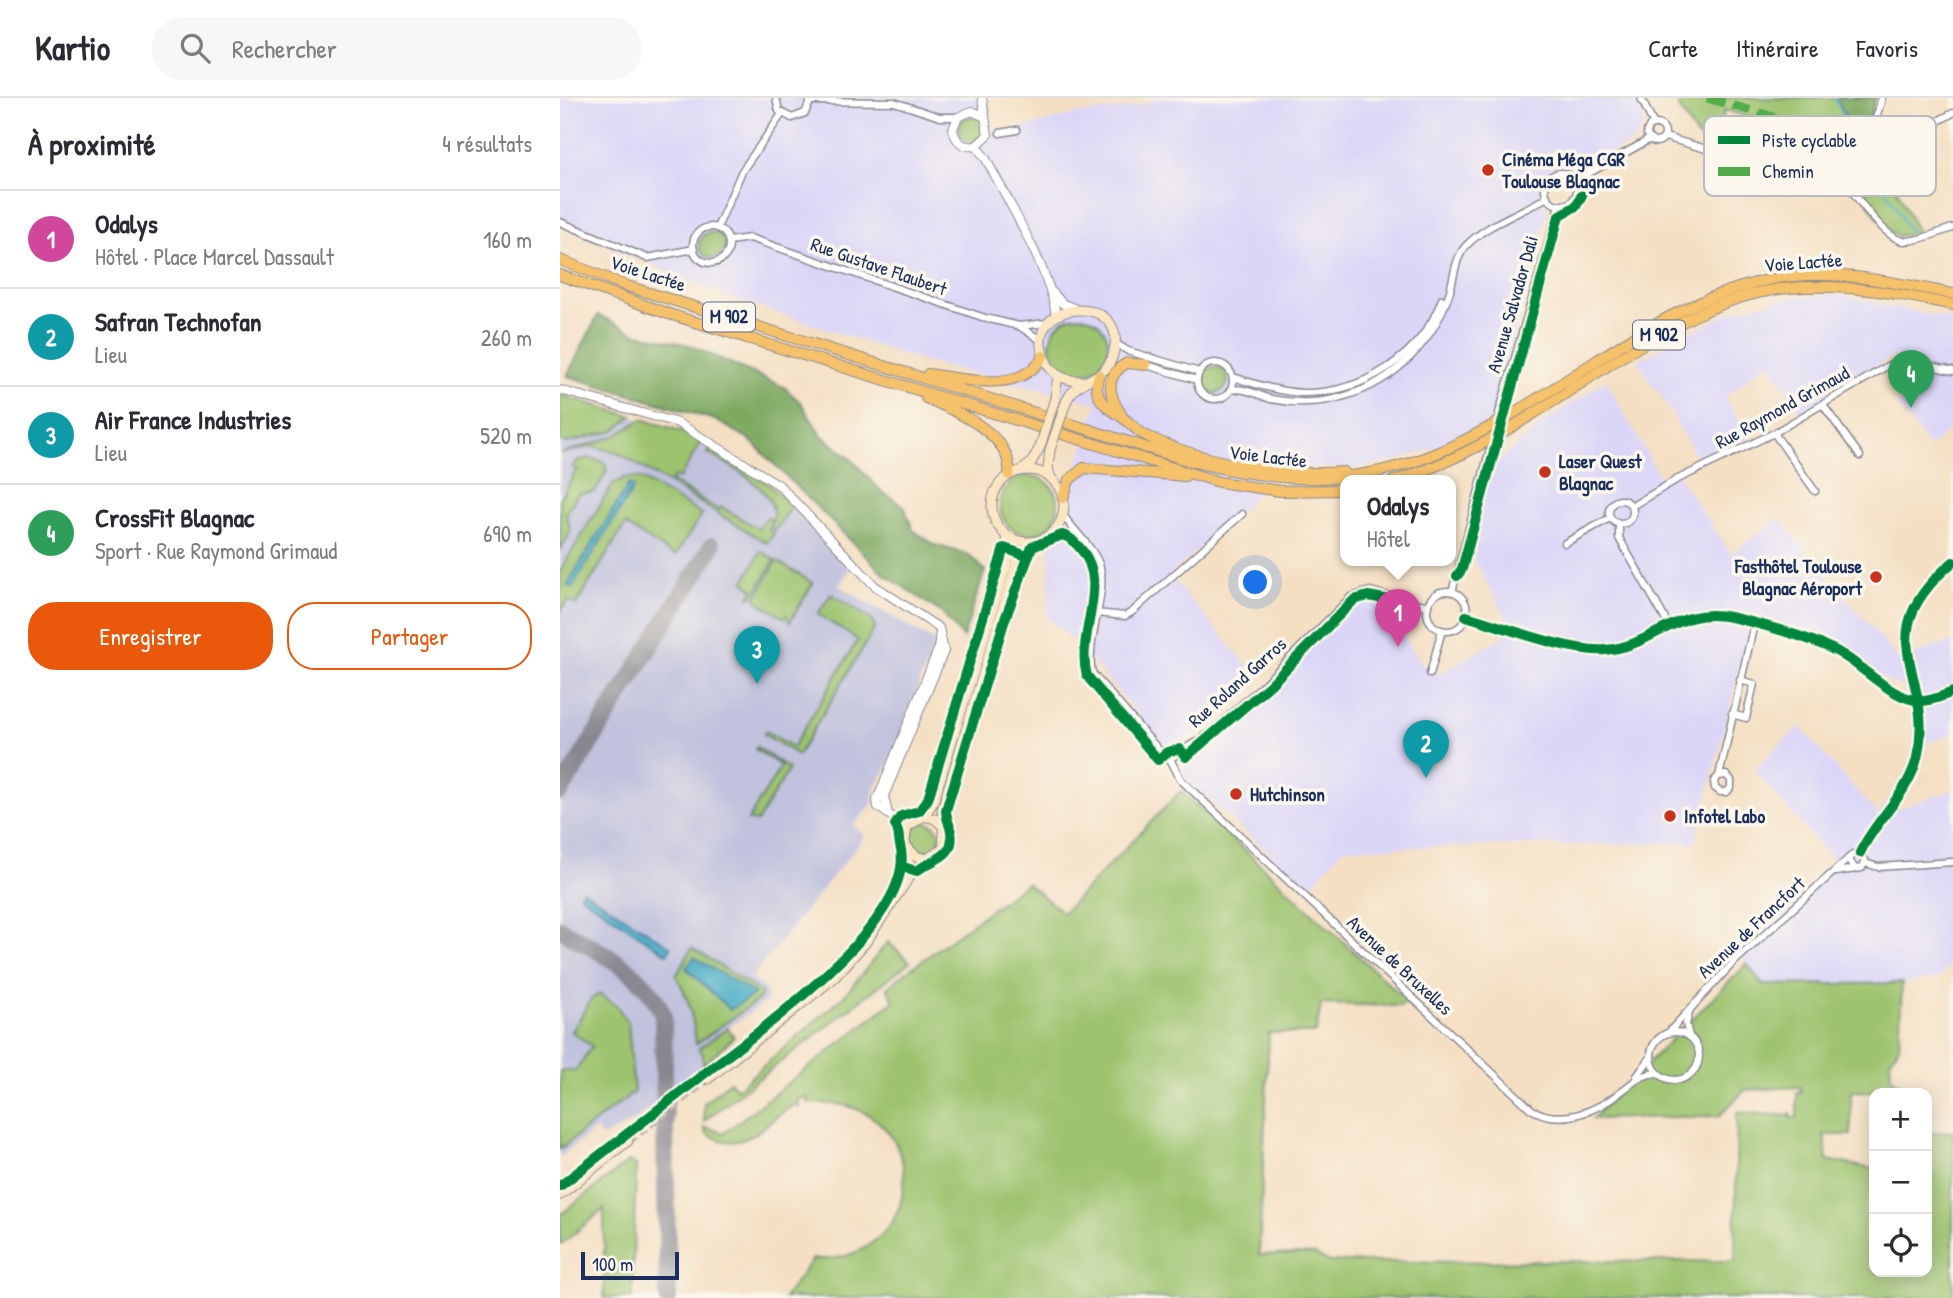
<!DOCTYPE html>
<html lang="fr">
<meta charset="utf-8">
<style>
:root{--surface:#fff;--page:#f7f7f7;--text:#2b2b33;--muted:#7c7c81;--line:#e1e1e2;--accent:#ea580c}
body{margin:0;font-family:"Patrick Hand",sans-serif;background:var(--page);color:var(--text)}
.controls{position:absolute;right:21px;bottom:21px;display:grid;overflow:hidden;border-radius:14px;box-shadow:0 4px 18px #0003}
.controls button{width:63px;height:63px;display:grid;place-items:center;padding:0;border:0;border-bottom:2px solid var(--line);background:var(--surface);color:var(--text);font:35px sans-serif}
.scale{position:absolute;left:21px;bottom:18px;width:98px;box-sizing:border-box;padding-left:7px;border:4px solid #1b2f5e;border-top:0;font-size:19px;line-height:24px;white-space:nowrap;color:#1b2f5e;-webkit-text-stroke:5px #fbf7ec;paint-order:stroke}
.you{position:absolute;left:696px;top:485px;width:24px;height:24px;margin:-18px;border:5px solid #fff;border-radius:50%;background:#1a73e8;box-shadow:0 0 0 10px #1a73e833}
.badge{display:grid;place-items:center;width:46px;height:46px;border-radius:50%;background:var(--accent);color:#fff;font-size:23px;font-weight:700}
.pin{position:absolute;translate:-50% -58px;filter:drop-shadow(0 2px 4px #0008)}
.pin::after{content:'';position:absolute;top:37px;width:24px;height:21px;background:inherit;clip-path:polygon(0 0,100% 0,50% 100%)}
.popup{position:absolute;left:780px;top:377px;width:116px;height:91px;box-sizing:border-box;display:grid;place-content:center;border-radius:14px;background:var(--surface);filter:drop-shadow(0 2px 5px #0005);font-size:23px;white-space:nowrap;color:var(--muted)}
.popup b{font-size:26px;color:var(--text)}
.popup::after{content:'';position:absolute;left:50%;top:100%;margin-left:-14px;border:14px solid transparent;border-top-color:var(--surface)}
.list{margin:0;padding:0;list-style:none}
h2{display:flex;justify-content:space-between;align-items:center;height:91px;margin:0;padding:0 28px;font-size:30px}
h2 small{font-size:23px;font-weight:400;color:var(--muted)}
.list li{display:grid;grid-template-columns:46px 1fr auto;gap:21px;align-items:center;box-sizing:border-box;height:98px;padding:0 28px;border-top:2px solid var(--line)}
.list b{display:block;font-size:26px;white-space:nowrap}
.list p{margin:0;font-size:23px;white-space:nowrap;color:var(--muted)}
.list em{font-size:23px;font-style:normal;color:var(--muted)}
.actions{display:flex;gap:14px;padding:21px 28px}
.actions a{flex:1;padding:16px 0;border:2px solid var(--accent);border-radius:28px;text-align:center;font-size:24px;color:var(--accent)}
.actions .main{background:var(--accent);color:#fff}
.icon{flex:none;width:38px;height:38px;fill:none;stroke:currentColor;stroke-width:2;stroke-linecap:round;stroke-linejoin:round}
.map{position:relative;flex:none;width:1393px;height:1200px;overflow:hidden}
header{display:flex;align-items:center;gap:42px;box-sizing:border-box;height:98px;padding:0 35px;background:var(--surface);border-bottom:2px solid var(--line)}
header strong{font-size:33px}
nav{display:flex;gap:38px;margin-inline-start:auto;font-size:24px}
.search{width:490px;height:63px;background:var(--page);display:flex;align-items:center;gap:18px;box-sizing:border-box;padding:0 24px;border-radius:38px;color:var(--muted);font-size:26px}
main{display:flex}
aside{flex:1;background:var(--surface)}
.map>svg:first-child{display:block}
.built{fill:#dbd6f7}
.industrial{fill:#c1c2dd}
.green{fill:#9dc36e;stroke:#5c7966;stroke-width:2}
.forest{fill:#7ea961;stroke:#4c6c60;stroke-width:2}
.water{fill:#45abc5;stroke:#306d92;stroke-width:2}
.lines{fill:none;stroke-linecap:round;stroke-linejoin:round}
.stream{stroke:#45abc5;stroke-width:2}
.taxiway{stroke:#888790;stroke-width:18}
.secondary-tunnel{stroke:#c9bcaf;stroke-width:9;stroke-dasharray:9 4.5;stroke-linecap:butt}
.minor-casing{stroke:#888790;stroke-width:9}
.tertiary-casing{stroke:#888790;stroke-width:10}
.secondary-casing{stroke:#888790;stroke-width:11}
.trunk-casing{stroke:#888790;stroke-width:12}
.minor{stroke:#fff;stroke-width:6}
.tertiary{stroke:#fff;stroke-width:8}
.secondary{stroke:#fbe6c4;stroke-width:9}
.trunk{stroke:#f5c16b;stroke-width:10}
.secondary-bridge-casing{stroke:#888790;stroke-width:11;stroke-linecap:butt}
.secondary-bridge{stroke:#fbe6c4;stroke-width:9}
.quiet{stroke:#52ab49;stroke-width:9;stroke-dasharray:18 9;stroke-linecap:butt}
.cycleway-casing{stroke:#fbf7ec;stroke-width:15}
.cycleway{stroke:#00873e;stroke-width:10}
.poi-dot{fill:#c8321e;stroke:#fbf7ec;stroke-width:2.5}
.labels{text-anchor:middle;stroke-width:7;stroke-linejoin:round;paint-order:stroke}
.shield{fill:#fbf7ec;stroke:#5e6b89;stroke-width:2}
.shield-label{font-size:18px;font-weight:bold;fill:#1b2f5e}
.poi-label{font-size:19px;font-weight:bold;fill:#1b2f5e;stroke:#fbf7ec;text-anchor:start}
.street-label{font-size:19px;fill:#1b2f5e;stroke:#fbf7ec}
.key{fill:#fbf7ec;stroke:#b8bbc1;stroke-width:2}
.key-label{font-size:19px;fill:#1b2f5e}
</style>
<header>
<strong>Kartio</strong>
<div class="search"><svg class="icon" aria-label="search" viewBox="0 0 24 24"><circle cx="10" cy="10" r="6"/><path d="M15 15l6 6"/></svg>Rechercher</div>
<nav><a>Carte</a><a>Itinéraire</a><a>Favoris</a></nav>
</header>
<main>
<aside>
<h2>À proximité<small>4 résultats</small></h2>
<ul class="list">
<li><span class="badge" style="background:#d1479c">1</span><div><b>Odalys</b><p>Hôtel · Place Marcel Dassault</p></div><em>160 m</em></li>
<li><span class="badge" style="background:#0f9aa8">2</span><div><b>Safran Technofan</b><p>Lieu</p></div><em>260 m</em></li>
<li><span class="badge" style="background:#0f9aa8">3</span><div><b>Air France Industries</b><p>Lieu</p></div><em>520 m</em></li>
<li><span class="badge" style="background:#2e9e5b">4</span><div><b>CrossFit Blagnac</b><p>Sport · Rue Raymond Grimaud</p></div><em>690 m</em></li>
</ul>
<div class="actions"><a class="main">Enregistrer</a><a>Partager</a></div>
</aside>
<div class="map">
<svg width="1393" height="1200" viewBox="0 0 1393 1200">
<rect width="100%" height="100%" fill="#fbf7ec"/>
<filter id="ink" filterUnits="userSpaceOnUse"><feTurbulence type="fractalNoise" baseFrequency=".0143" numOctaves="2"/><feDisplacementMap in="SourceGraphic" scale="14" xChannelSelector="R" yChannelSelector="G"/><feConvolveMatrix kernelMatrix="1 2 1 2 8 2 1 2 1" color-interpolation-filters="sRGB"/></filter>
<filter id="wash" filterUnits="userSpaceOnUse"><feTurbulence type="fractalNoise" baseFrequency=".00686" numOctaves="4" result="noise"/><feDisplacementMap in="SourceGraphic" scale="28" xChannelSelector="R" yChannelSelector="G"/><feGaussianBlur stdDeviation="1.57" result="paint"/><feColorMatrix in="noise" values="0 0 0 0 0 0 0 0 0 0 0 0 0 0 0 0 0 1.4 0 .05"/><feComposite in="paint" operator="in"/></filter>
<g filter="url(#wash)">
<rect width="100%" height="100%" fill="#f4dfc3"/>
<!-- built -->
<g class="built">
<path d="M0 0H422L430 30 440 35 516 16 574 9 599 0H1077L1085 24 1074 43 1017 73 997 70 985 76 980 96 987 114 930 325 879 349 833 363 794 370 721 368 681 413 609 477 699 581 641 632 609 652 521 550 488 520 490 447 497 441 508 417V396L537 305 369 265 163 197 0 127Z"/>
<path d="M1275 196 1393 222V329L1370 349 1337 307 1358 287 1333 258 1240 314 1209 263 1165 299 1190 340 1139 365 1098 291 1096 292 1078 262 1171 214 1216 202Z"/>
<path d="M1046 282 1102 383 1116 375 1171 456 1219 421 1346 570 1357 568 1355 556 1393 543V636L1365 645 1356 680 1335 712 1393 692V864L1379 880 1342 885 1203 887 1177 853 1275 765 1194 672 1239 628 1318 717 1344 677 1351 661 1354 639 1346 587 1342 589 1328 583 1279 548 1192 519 1135 745 783 750 749 790 629 684 621 673 624 665 664 633 792 507 803 500 824 503 861 566 879 576 944 538 947 521 908 451 931 369 984 325Z"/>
</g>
<!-- industrial -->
<path class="industrial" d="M0 299 124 334 207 385 288 467 290 470 279 488 375 544 329 665 314 694 312 707 293 727 305 738 192 879 208 894 207 903 168 930 174 939 135 975 74 1023 42 1039 36 1031 0 1059Z"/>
<!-- green -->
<g class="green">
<path d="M1118 0H1316L1305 35 1286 48 1165 12 1155 45 1137 39 1118 8Z"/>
<path d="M413 18 422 22 424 36 417 43 408 44 400 38 399 28 404 20Z"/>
<path d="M1308 50 1319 54 1358 135 1338 138C1322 129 1308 106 1300 89L1309 84 1298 58Z"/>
<circle cx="152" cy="147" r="13"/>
<circle cx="519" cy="247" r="29"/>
<circle cx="655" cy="282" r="13"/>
<path d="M0 297 72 318 54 333 5 345 0 342Z"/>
<path d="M82 321 124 334 141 344 119 381 114 379 111 383 159 412 161 409 199 431 207 419 211 421 208 431 214 436 207 445 60 356 33 348 0 356 55 338Z"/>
<path d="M151 350 207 385 232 408 215 433 211 429C226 396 172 368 148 355Z"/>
<path d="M29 360 44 364 47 373 35 394 18 396 6 416 11 434 0 451V401L17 372 13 369 17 363Z"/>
<circle cx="469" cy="407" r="29"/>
<path d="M67 379 82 381 142 416 115 458 65 427 16 507 8 502 0 514V473L53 386Z"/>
<path d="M201 453 215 462 193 498 189 499 193 491 184 484Z"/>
<path d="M217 463 253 485 230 524 226 517 224 520 197 503 196 499Z"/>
<path d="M271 496 311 521 315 530 238 657 204 636 206 633 233 649 298 542 258 516Z"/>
<path d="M197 649 229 671 197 724 188 722 221 668 195 651Z"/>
<path d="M621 693 846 902 842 908 761 906 756 935H709L699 1157 754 1156 768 1164 1175 1163 1177 1014 1229 1018 1231 1014V1020H1237V994H1241L1240 989 1185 992 1159 1018 1032 1021 1187 866 1203 887 1342 885 1339 948 1330 963 1331 979 1350 994 1291 993V1037H1264L1267 1062 1314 1071V1174H1367V1036L1393 1033V1200H224L253 1161C356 1166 376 1037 291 1009 278 1005 262 1005 248 1005L247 999 238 1002 239 1009 236 1006C204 1021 188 1060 147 1036L144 1029 164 1035 334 903 327 890 345 875 467 785 503 815Z"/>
<circle cx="366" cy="739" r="14"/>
<path d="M328 844 350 864 144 1023V1005L170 983 177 991 284 898Z"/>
<path d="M132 850 202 895 199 901 136 946C133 920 130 901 116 878Z"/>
<path d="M40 896 57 908 68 925 74 994 0 1051V973L16 972 32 948 12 934 31 901Z"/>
<path d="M168 930 174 939 143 967V956L139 950Z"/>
<path d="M68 1064 76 1067 72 1200H44V1111L0 1147V1117Z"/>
</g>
<!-- forest -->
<g class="forest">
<path d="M1277 0H1316L1305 35 1296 41Z"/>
<path d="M38 217 74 235 129 247 224 289 241 305 261 337 288 358 322 394 344 408 353 432 375 447 407 456 425 472 403 540 382 515 324 476 189 341 155 322 7 278Z"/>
</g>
<!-- water -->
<g class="water">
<path d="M69 386 74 389 12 490 7 487Z"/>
<path d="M23 792 111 849 107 856 20 797Z"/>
<path d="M134 859 195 896 170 912 126 870Z"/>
</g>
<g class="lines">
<!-- stream -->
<g class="stream">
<path d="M1274 0 1295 39"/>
<path d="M1303 53 1351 135"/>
<path d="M1392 216 1393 217"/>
</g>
<!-- taxiway -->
<g class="taxiway">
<path d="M0 694 152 448"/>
<path d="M0 831C38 854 88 873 103 918L108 1200"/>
</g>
</g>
</g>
<g filter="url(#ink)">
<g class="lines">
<!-- secondary-tunnel -->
<path class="secondary-tunnel" d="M68 1043 148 981"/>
<!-- minor casing -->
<g class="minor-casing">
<g id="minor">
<path d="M216 0 219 13 232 20 245 15 251 2"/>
<path d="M1081 0 1094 27"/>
<path d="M1322 0 1313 30 1322 48 1328 50 1393 15"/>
<path d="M251 3 334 4 380 19H398"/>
<circle cx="1096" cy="35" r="9"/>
<path d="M440 35 457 32"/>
<path d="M1105 39 1246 80 1267 79"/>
<path d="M1274 68 1283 54 1316 36"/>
<path d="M1278 74C1291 91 1325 143 1345 143 1360 143 1378 134 1393 130"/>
<circle cx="1001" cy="91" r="16"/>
<path d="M1273 80 1277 72 1269 68 1265 73 1267 79 1288 91"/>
<path d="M1015 83 1090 41"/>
<path d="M0 124 87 160 134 151"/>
<circle cx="151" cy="147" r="18"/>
<path d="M157 130 182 73 222 16"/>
<path d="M169 143 190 140 425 220 459 228 487 225"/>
<path d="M459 228 482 243"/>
<path d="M555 245 568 253 639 274"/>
<circle cx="655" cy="283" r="18"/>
<path d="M583 266 637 282"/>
<path d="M673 279C695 286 719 294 742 295 803 296 862 258 882 201"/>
<path d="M670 292C686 289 697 297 711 301 735 306 762 305 785 298 836 283 874 243 890 193 894 179 895 161 905 149 925 126 962 115 987 99"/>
<path d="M1263 307 1300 358"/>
<path d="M939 315 999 107"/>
<path d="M1214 335 1255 393"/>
<circle cx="1061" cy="414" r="12"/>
<path d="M1072 408 1116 382 1214 335 1329 267 1348 263 1393 273"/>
<path d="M503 417C513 432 532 448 539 466 549 492 525 543 532 575L603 657 610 661"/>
<path d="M1059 427V440L1108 526"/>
<path d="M493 433 515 436"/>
<path d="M1005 445 1050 420"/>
<circle cx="887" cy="513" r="20"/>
<path d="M892 494 929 354"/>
<path d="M536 515 565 518 572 514 682 416"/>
<path d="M906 518C941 528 1011 555 1045 552 1096 548 1118 505 1175 520 1208 528 1246 538 1276 553 1302 566 1331 602 1362 603 1373 603 1384 597 1393 594"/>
<path d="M870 576 882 532"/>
<path d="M1172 616 1186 620 1194 586 1180 582"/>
<path d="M610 661 621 682 971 1011C1001 1029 1038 1013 1063 992 1075 983 1082 976 1097 975"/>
<path d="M610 661 652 633 705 585 791 499 810 493 868 508"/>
<path d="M1159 678 1166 677 1171 682V689L1167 694H1160L1155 690 1154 683 1159 678 1194 526"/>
<path d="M1300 755C1315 722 1348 697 1357 660 1377 576 1303 540 1393 464"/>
<path d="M1305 765 1318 769 1393 764"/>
<path d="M1276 774 1302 770 1305 762 1300 755 1293 756 1289 762 1295 771"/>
<circle cx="1115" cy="958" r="24"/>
<path d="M1108 935 1173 865 1290 759"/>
<path d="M1129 938 1126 926 1130 911"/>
<path d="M1077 978 1091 959"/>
</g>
</g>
<!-- tertiary casing -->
<g class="tertiary-casing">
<g id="tertiary">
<path d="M422 0 428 37 416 48C403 50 395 43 393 31L398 19 412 13 425 19"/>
<path d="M416 48 426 61C447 101 491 174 496 218"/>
<path d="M492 194 503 206 514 210"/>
<path d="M0 292 118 325 219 387 315 488 379 530 384 553 324 698 328 716"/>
<path d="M344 736 338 723 318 709 317 702 379 549V539"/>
</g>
</g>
<!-- secondary casing -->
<g class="secondary-casing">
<g id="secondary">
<path d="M495 300 498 277"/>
<path d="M506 304C519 276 545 285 553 257 573 190 453 202 487 265 494 279 508 283 523 283"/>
<path d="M490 352 488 370 491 380"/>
<path d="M462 372 471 365 480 349"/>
<circle cx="468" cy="408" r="36"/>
<path d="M364 718 373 705 449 459 447 440 443 433"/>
<path d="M347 749 356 758 367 761 384 749 382 711 459 457 471 444"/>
<path d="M342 786 349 760 345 743 347 729 364 718 375 721 383 728"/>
<path d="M148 981 274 880 306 844 354 772 367 761"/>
<path d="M0 1097 68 1043"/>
</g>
</g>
<!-- trunk casing -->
<g class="trunk-casing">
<g id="trunk">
<path d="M0 162 67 188 633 364C812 408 888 359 1033 265 1085 231 1137 199 1199 184 1263 168 1329 183 1393 196"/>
<path d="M0 177 109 216 659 384 720 393 786 392"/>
<path d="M368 276C405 281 461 297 483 258"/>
<path d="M539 277C531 298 545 309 562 319 569 324 575 331 583 336 638 364 723 379 784 374"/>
<path d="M366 300C396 313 454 337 449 377"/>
<path d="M562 318C550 299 542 279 567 265L586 267"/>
<path d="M833 383C917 359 987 306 1060 260 1109 230 1162 198 1220 191 1278 184 1336 195 1393 207"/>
<path d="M503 400 509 382 524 370 625 378"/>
</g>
</g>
<!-- minor -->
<use href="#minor" class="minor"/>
<!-- tertiary -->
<use href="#tertiary" class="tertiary"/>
<!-- secondary -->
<use href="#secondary" class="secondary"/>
<!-- trunk -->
<use href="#trunk" class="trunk"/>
<!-- secondary-bridge casing -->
<g class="secondary-bridge-casing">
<g id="secondary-bridge">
<path d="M480 349 495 300"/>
<path d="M490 352 506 304"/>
</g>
</g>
<!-- secondary-bridge -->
<use href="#secondary-bridge" class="secondary-bridge"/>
<!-- quiet -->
<g class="quiet">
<path d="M1147 0 1272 36 1283 35 1292 49"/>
<path d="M1256 25H1280"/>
</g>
<!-- cycleway casing -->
<g class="cycleway-casing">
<g id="cycleway">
<path d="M897 478 902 471 999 118 1016 108 1022 97"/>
<path d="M906 518C941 528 1011 555 1045 552 1096 548 1118 505 1175 520 1208 528 1246 538 1276 553 1302 566 1331 602 1362 603 1373 603 1384 597 1393 594"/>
<path d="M1300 755C1315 722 1348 697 1357 660 1377 576 1303 540 1393 464"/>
<path d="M343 769 357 773C371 761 396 760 391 734 390 726 386 721 386 712L445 521 472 449 502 437C511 439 514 444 520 450 552 486 515 536 527 578L598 662 607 654 620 651 626 659 710 587 794 502 808 498 825 501"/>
<path d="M0 1088C46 1052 92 1016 139 980 191 938 361 822 340 747 338 739 340 734 335 727L341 718 359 713 368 701 444 450 467 458"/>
</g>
</g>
<!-- cycleway -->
<use href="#cycleway" class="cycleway"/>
</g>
</g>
<!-- markers -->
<g class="poi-dot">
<circle cx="928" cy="72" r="7"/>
<circle cx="985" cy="374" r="7"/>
<circle cx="1316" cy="479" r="7"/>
<circle cx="676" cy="696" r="7"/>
<circle cx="1110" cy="718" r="7"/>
</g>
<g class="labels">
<!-- shield labels -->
<g class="shield">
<rect x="143" y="204.5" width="52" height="29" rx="5"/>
<rect x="1073" y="222.5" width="52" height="29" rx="5"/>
</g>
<g class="shield-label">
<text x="169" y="225">M 902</text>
<text x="1099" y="243">M 902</text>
</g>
<!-- poi labels -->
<g class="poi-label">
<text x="942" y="68">Cinéma Méga CGR<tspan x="942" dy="22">Toulouse Blagnac</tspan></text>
<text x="999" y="370">Laser Quest<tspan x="999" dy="22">Blagnac</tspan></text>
<text x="1302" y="475" text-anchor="end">Fasthôtel Toulouse<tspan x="1302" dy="22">Blagnac Aéroport</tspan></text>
<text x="690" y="703">Hutchinson</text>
<text x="1124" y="725">Infotel Labo</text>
</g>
<!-- street labels -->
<g class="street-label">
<text transform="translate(1243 164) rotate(-4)" y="7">Voie Lactée</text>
<text transform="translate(319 168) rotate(19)" y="7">Rue Gustave Flaubert</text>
<text transform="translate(88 175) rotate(18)" y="7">Voie Lactée</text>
<text transform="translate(952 206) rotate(-74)" y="7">Avenue Salvador Dali</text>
<text transform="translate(1222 309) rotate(-29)" y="7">Rue Raymond Grimaud</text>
<text transform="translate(708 358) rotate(7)" y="7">Voie Lactée</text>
<text transform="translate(677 584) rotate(-42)" y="7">Rue Roland Garros</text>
<text transform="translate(1191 829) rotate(-43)" y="7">Avenue de Francfort</text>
<text transform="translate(840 867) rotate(43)" y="7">Avenue de Bruxelles</text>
</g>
</g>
<!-- legend -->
<rect x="1144" y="18" width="232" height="80" rx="10" class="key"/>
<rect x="1158" y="38" width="32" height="8" fill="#00873e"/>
<rect x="1158" y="69" width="32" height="9" fill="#52ab49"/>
<g class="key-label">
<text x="1202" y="49">Piste cyclable</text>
<text x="1202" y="80">Chemin</text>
</g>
</svg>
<div class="controls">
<button>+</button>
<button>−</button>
<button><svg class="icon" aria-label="locate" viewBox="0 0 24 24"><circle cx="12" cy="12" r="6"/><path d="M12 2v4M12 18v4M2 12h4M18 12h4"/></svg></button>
</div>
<div class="scale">100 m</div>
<div class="you"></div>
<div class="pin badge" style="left:838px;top:549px;background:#d1479c">1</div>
<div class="popup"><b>Odalys</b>Hôtel</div>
<div class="pin badge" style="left:866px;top:680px;background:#0f9aa8">2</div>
<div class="pin badge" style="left:197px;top:586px;background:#0f9aa8">3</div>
<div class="pin badge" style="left:1351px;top:310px;background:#2e9e5b">4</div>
</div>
</main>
